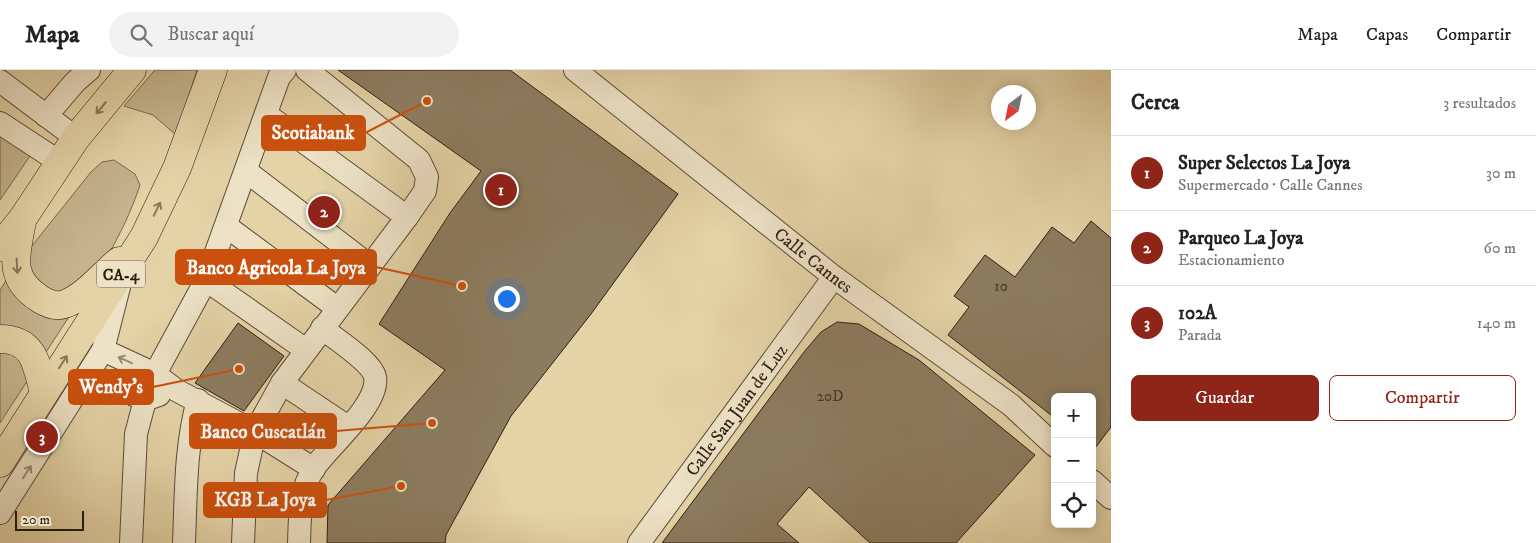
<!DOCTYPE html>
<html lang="es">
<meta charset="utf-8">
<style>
:root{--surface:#fff;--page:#f2f2f2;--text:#222;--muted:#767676;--line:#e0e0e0;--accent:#8f2418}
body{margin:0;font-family:"IM FELL DW Pica",serif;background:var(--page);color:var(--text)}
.controls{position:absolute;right:15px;bottom:15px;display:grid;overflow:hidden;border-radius:8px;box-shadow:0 2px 12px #0003}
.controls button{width:45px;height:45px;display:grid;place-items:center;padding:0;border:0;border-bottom:1px solid var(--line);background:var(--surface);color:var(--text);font:25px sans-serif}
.compass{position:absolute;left:991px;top:15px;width:45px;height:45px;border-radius:50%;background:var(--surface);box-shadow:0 2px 12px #0003;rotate:212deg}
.scale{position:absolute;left:15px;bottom:12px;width:69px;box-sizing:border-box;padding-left:5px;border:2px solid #2d1e12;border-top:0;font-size:14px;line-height:18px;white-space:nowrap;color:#2d1e12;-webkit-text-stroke:4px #ede2c6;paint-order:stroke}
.you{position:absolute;left:506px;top:228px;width:18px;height:18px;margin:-12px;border:4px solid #fff;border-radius:50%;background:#1a73e8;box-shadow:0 0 0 8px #1a73e833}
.badge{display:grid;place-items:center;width:32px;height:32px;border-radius:50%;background:var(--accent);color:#fff;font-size:16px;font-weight:700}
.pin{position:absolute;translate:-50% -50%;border:2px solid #fff;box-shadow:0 1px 5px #0006}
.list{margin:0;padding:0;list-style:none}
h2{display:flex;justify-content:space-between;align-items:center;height:65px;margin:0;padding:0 20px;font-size:21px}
h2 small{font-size:16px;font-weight:400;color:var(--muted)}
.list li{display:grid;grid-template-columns:32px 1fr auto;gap:15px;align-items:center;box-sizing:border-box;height:75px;padding:0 20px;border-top:1px solid var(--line)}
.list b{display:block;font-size:19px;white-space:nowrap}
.list p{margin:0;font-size:16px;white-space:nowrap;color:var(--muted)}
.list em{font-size:16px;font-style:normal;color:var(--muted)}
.actions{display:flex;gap:10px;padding:15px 20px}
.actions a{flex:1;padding:11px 0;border:1px solid var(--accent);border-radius:8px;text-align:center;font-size:18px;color:var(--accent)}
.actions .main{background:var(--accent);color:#fff}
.icon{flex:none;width:28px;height:28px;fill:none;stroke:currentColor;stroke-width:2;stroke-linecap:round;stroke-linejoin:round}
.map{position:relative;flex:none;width:1111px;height:473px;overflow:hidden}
header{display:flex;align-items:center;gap:30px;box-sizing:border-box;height:70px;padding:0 25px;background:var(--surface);border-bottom:1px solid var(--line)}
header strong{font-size:24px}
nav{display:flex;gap:28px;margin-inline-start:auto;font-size:18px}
.search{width:350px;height:45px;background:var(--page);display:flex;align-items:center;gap:12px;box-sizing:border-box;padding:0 18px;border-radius:28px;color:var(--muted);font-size:19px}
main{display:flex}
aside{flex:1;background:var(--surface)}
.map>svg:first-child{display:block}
.green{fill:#c5b48e;stroke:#796950}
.building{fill:#8c7c5f;stroke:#2d1e12}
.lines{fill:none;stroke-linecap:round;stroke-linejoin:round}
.minor-casing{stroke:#5b4b37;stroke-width:24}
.highway-casing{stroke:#2d1e12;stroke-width:29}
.minor{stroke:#ede2c6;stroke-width:22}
.highway{stroke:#e4d3a7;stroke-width:28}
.oneway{stroke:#88785c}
.oneway2{stroke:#978a75}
.labels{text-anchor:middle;stroke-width:4;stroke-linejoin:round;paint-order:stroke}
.number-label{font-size:15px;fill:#453625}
.shield{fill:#ede2c6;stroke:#675948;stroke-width:1}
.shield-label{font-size:16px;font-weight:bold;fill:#2d1e12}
.street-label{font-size:18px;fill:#2d1e12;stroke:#ede2c6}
.leader{fill:none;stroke:#cc500d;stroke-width:2}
.callout-dot{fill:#cc500d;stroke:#ede2c6;stroke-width:2}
.callout{fill:#cc500d;stroke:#cc500d;stroke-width:2}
.callout-label{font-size:19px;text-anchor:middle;font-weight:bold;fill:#fff}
</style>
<header>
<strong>Mapa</strong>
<div class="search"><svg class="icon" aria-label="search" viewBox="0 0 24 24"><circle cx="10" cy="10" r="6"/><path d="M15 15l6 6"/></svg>Buscar aquí</div>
<nav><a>Mapa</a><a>Capas</a><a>Compartir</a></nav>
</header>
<main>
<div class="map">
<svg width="1111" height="473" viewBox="0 0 1111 473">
<rect width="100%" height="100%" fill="#e4d3a7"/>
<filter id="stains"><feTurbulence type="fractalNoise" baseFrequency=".004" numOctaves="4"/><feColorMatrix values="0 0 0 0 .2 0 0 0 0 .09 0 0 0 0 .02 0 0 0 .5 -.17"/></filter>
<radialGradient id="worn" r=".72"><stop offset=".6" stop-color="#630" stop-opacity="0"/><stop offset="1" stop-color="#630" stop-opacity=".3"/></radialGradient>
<!-- green -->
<g class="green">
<path d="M155 0H197L176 65 153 45 124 36Z"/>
<path d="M0 62 32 83 0 130Z"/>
<path d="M114 90 135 104 140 115C123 167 93 211 63 256 42 288 21 321 0 353V220L15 197 91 102 102 92Z"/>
</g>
<!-- building -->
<g class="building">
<path d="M338 0H510L678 124 591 244 511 346 446 465 445 473H327L328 435 445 300 379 254 450 143 481 101Z"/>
<path d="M1091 151 1111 168V357L1092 382V327H1055V348L948 265 969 237 954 226 985 185 1015 207 1052 157 1074 173Z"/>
<path d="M837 252 859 254 919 290 1035 385 956 473H870L809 417 777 454 799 473H662L804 282 821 262Z"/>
<path d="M238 253 284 286 244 341 195 313Z"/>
</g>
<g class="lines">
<!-- minor casing -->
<g class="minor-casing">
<g id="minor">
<path id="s1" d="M575 0 834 207 1011 335 1055 376"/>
<path d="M0 11 76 68"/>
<path d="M267 45 407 147"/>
<path d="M46 46 75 12 89 0"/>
<path d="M0 53 61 93"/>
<path d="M246 101 370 196"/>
<path d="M226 156 337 238"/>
<path d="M206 210 306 280"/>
<path d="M103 280 155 304 176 320 255 362 314 399"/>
<path d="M89 304 145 330 159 325"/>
<path d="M282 313 348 357"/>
<path d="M1092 411 1111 428"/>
<path d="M0 443 103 280 120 213"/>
<path d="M131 473 136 364 145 330 155 304 206 210 279 7 285 0"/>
<path d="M184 473C186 424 185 378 198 330"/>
<path d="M243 473 246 403 255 362 282 313 407 147 425 121 427 107 419 90 307 0"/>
<path d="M299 473C300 447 299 421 314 398 328 377 380 334 375 307 372 292 335 269 322 258"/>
<path id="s2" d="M639 473 834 207"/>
</g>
</g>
<!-- highway casing -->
<g class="highway-casing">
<g id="highway">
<path d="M22 151C16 185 7 208 40 229 48 234 57 237 65 234 85 227 103 204 119 191"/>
<path d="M0 177 23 148 76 68 132 0"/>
<path d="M0 269C35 269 37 296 44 323"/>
<path d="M0 393 144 167 177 98 213 0"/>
</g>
</g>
<!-- minor -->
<use href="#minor" class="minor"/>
<!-- highway -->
<use href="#highway" class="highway"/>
</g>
<!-- one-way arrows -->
<defs><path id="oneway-shaft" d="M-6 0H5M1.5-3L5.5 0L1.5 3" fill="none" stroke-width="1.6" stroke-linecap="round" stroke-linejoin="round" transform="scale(1.25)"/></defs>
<g class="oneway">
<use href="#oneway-shaft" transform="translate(101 38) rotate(130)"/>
<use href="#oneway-shaft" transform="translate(157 139) rotate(-64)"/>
<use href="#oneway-shaft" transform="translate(17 196) rotate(87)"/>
<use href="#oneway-shaft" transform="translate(63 292) rotate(-57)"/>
</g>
<g class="oneway2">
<use href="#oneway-shaft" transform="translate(125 290) rotate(-156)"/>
<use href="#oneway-shaft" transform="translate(27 402) rotate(-57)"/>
</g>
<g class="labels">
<!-- number labels -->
<g class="number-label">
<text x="1001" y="221">10</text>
<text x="830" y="331">20D</text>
</g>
<!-- shield labels -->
<rect class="shield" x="97" y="190.5" width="48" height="27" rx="4"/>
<g class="shield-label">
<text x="121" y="210">CA-4</text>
</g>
<!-- street labels -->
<g class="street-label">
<text dy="6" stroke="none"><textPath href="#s1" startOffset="305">Calle Cannes</textPath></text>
<text dy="6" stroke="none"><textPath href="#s2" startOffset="165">Calle San Juan de Luz</textPath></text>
</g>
</g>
<!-- callouts -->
<path class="leader" d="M427 31L365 63M462 216L376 197M239 299L153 317M432 353L336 361M401 416L326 430"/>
<g class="callout-dot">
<circle cx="427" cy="31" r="5"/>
<circle cx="462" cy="216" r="5"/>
<circle cx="239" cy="299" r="5"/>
<circle cx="432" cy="353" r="5"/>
<circle cx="401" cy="416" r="5"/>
</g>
<g class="callout">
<rect x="262" y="46" width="103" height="34" rx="5"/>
<rect x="176" y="180" width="200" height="34" rx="5"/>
<rect x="69" y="300" width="84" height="34" rx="5"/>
<rect x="190" y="344" width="146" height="34" rx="5"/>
<rect x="204" y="413" width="122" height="34" rx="5"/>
</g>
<g class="callout-label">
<text x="313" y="69">Scotiabank</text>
<text x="276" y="204">Banco Agricola La Joya</text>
<text x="111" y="323">Wendy's</text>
<text x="263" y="368">Banco Cuscatlán</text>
<text x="265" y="436">KGB La Joya</text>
</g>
<rect width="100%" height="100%" filter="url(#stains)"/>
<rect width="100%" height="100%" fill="url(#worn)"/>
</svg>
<div class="controls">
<button>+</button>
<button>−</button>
<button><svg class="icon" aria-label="locate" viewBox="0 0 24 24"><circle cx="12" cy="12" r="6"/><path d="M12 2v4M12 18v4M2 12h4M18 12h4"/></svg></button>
</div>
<svg class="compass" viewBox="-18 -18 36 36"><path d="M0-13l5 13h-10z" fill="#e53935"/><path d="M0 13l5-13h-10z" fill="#767676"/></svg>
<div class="scale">20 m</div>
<div class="you"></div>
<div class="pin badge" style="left:501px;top:120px">1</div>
<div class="pin badge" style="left:324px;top:142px">2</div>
<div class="pin badge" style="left:42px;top:367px">3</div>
</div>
<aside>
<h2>Cerca<small>3 resultados</small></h2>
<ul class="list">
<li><span class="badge">1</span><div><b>Super Selectos La Joya</b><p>Supermercado · Calle Cannes</p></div><em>30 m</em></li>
<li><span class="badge">2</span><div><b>Parqueo La Joya</b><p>Estacionamiento</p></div><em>60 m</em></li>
<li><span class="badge">3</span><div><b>102A</b><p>Parada</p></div><em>140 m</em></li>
</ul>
<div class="actions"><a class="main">Guardar</a><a>Compartir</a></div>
</aside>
</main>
